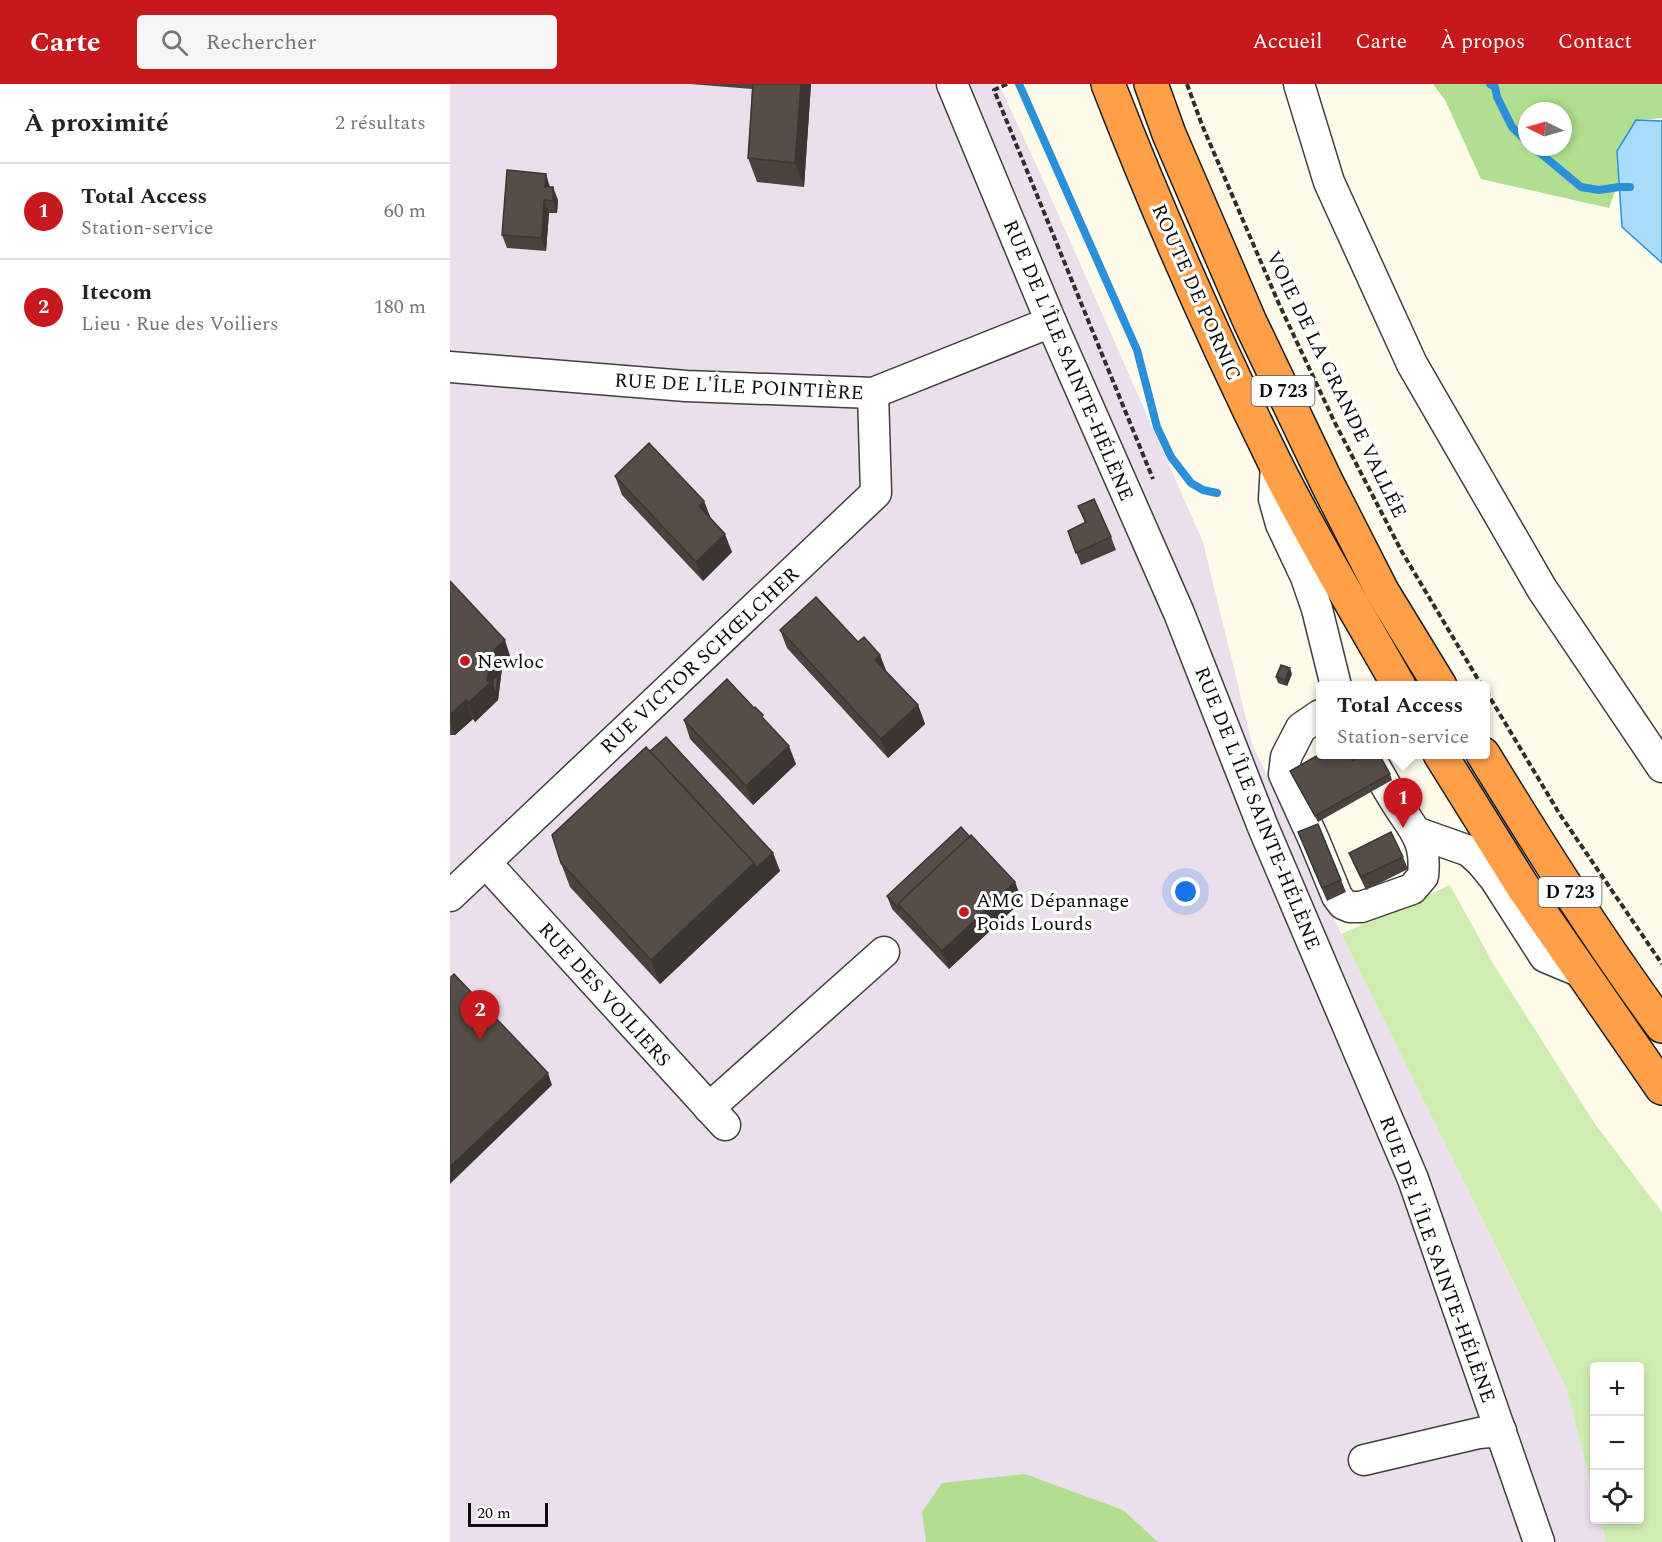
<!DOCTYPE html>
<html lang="fr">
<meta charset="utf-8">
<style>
:root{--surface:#fff;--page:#f6f6f6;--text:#222;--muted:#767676;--line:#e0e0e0;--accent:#c7191d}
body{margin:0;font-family:Spectral,serif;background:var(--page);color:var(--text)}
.controls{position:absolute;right:18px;bottom:18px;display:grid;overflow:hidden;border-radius:6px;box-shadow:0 3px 9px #0003}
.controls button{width:54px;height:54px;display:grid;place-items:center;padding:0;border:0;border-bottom:2px solid var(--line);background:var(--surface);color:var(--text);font:30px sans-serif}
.compass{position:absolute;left:1068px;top:18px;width:54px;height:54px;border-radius:50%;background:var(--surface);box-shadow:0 3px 9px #0003;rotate:275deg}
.scale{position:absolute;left:18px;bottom:15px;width:80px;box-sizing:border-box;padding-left:6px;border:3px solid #0c0c0c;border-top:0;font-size:16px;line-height:21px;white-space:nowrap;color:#0c0c0c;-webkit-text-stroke:4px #fff;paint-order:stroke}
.you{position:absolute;left:736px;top:808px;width:21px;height:21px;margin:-15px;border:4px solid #fff;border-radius:50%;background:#1a73e8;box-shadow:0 0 0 9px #1a73e833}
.badge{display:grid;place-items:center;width:39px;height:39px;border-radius:50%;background:var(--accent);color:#fff;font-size:20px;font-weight:700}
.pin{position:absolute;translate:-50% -50px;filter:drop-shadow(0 2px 3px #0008)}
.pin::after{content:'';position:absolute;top:32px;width:21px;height:18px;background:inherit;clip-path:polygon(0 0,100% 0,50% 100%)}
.popup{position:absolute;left:866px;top:597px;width:174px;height:78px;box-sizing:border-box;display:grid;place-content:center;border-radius:6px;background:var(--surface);filter:drop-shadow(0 2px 4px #0005);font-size:20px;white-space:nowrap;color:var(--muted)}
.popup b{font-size:22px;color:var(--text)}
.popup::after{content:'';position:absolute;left:50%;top:100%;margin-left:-12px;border:12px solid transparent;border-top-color:var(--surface)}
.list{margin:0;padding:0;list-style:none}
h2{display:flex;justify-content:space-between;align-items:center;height:78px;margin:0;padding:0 24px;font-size:26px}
h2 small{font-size:20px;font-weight:400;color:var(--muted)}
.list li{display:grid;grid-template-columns:39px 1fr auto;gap:18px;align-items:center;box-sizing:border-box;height:96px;padding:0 24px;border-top:2px solid var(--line)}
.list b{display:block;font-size:22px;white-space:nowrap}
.list p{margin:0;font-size:20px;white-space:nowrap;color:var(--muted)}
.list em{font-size:20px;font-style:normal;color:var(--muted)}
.icon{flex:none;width:33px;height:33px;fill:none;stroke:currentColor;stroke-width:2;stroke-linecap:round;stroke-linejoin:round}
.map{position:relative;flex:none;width:1212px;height:1458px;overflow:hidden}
header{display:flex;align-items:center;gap:36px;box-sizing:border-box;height:84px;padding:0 30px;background:var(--accent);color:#fff}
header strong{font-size:28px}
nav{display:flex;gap:33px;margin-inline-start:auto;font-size:21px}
.search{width:420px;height:54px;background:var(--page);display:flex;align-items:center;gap:15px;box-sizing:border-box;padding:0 21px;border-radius:6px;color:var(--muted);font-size:22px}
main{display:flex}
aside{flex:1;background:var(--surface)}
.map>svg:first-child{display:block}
.industrial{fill:#ebdfec}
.green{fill:#cfedb1}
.forest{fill:#b1df8f;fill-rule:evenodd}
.water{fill:#aadbfb;stroke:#2b90d9;stroke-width:1.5}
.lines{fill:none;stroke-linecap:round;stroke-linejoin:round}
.stream{stroke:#2b90d9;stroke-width:8}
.minor-casing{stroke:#3f3f3f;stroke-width:33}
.highway-casing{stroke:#1d1d1d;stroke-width:36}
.path{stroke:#2e2e2e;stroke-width:4;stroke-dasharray:6 3;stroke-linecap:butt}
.minor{stroke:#fff;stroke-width:30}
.highway{stroke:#ffa049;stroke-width:33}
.wall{fill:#49423d}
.shaded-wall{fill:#3c3632}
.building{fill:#554d47;stroke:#3c3632;stroke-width:1.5}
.poi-dot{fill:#c7191d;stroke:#fff;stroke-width:2}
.labels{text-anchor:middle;stroke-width:6;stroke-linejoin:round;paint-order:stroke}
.shield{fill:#fff;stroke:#555;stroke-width:1.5}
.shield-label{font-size:18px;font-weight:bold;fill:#0c0c0c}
.street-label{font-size:20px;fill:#0c0c0c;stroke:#fff}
.poi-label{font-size:20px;fill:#0c0c0c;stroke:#fff;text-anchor:start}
</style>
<header>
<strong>Carte</strong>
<div class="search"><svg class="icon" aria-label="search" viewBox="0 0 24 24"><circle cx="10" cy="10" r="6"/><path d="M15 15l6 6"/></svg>Rechercher</div>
<nav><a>Accueil</a><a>Carte</a><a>À propos</a><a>Contact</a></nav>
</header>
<main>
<aside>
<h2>À proximité<small>2 résultats</small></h2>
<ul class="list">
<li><span class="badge">1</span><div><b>Total Access</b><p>Station-service</p></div><em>60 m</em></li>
<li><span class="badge">2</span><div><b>Itecom</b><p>Lieu · Rue des Voiliers</p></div><em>180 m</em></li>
</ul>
</aside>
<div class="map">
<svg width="1212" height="1458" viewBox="0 0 1212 1458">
<rect width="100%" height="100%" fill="#fffbeb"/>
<!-- industrial -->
<path class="industrial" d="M0 0H549L594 98 753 458 803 663 853 761 891 850 1116 1304 1144 1412V1436H1151L1156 1458H0Z"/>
<!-- green -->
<path class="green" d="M1000 801 1044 881 1145 1040 1212 1128V1458H1156L1151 1436H1190V1282H1144V1412L1116 1304 891 850Z"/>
<!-- forest -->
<g class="forest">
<path d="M983 0H1212V34L1190 36 1159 124 1031 95 995 16ZM1077 27H1113V63H1077Z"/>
<path d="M575 1390 673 1426 708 1458H476L472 1428 492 1399Z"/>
</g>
<!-- water -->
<path class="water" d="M1186 36 1212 37V179L1172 143 1167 67Z"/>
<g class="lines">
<!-- stream -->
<g class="stream">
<path d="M569 0 687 266 707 343 721 373 741 399 753 406 767 409"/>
<path d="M1040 0 1045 3 1047 13 1062 43 1077 58"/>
<path d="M1083 63 1131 103 1149 106 1169 103H1180"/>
</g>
<!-- minor casing -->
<g class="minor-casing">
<g id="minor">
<path d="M502 0 601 238 729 529 813 743 963 1095 1089 1458"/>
<path d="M849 0 879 98 962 280 1092 505 1212 683"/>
<path d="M0 283 236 302 423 309 601 238"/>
<path d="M826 380 824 415 831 440 856 493 867 525 886 602"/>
<path d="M870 631 851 644 836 673 834 690 864 756 887 812 893 820 900 823H911L962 805 973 792C977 754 962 745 944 715 935 701 927 686 918 670"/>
<path d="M968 749 1019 767 1031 778 1045 795 1095 873 1131 888"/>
<path d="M36 779 275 1041"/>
<path d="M0 812 426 409 423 309"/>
<path d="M259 1024 434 868"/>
<path d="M914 1376 1029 1349 1051 1347"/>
</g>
</g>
<!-- highway casing -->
<g class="highway-casing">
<g id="highway">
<path d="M658 0C708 129 764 255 825 379 863 455 907 528 949 602"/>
<path d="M701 0 719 50 800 238 877 399 932 507 990 602"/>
<path d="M990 670 1073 803 1212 1004"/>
<path d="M1033 670C1090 763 1148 855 1212 942"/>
</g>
</g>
<!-- path -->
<g class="path">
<path d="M557 0 544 6 703 395"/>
<path d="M737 0 752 41 829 220 885 339 952 468 1032 602"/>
<path d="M1036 607 1109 729 1212 880"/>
</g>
<!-- minor -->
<use href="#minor" class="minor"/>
<!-- highway -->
<use href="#highway" class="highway"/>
</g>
<!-- wall -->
<g class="wall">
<path d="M240 0H361L354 103 307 98 298 74 302 5Z"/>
<path d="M100 103 108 116 107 129H99L96 167 57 164 52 151Z"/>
<path d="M165 392 254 417 260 433 282 468 253 497 172 411Z"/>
<path d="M628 422 661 453 666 466 631 481 618 447 635 439Z"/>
<path d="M0 497 61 575 52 584 48 616 25 638 23 635 5 651H0Z"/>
<path d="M330 546 408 558 430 571 436 587 468 621 475 640 438 674 337 564Z"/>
<path d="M842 590 837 602 828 599 826 593Z"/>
<path d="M234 636H315L346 680 303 721 240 655Z"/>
<path d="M200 667 323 769 330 787 210 900 120 803 111 779Z"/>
<path d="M903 677 940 690 942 696 868 738 843 693 840 687Z"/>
<path d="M848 748 891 796 896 808 877 817Z"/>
<path d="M899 769 953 773 958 785 916 806 904 781Z"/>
<path d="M565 798 572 817 499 885 442 825 437 812Z"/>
</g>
<!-- shaded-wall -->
<g class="shaded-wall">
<path d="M351 0H361L354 103 345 79Z"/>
<path d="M96 90 100 103H95Z"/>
<path d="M103 103 108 116 107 129 103 117Z"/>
<path d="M94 116 99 129 96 167 92 154Z"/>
<path d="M254 417 261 435 249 422Z"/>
<path d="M275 450 282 468 253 497 246 478Z"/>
<path d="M55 556 61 575 52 584 48 616 25 638 18 619 37 597 39 584 45 565Z"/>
<path d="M430 571 437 589 425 576Z"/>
<path d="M840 584 842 590 837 602 835 596Z"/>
<path d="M16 616 23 635 5 651 0 638V631Z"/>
<path d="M468 621 475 640 438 674 431 655Z"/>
<path d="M339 662 346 680 303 721 296 702Z"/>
<path d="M323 769 330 787 210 900 201 876 304 779Z"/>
<path d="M565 798 572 817 499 885 492 867Z"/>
<path d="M98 989 102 1001 0 1100V1083Z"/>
</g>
<!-- building -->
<g class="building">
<path d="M303 0H351L345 79 298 74Z"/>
<path d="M57 86 96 90 95 103H103V117L94 116 92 154 52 151Z"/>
<path d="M199 359 254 417 249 422 275 450 246 478 165 392Z"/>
<path d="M644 415 661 453 626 469 618 447 636 438 628 422Z"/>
<path d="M0 497 55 556 45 565 43 579 39 584 37 597 41 598 18 619 16 616 0 631Z"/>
<path d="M366 513 408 558 414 553 430 571 425 576 468 621 431 655 330 546Z"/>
<path d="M831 581 840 584 835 596 826 593Z"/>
<path d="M48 591 46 610 43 602V596Z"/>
<path d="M277 595 304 624 305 623 313 631 312 633 339 662 296 702 234 636Z"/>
<path d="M216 653 323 769 306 784 304 779 200 667Z"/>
<path d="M196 663 304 779 201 876 111 779 102 751Z"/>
<path d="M870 670H899L903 677 915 670H929L940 690 865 732 840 687Z"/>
<path d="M868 740 891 796 872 804 848 748Z"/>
<path d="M511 743 520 753 448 820 450 826 437 812Z"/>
<path d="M941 748 953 773 911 793 899 769Z"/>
<path d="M521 751 565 798 492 867 448 820Z"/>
<path d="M4 890 98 989 0 1083V894Z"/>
</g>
<!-- markers -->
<g class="poi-dot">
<circle cx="15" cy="577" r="6"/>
<circle cx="514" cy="828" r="6"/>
</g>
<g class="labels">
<!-- shield labels -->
<g class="shield">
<rect x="801.5" y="292" width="63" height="30" rx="4.5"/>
<rect x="1088.5" y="793" width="63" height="30" rx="4.5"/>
</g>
<g class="shield-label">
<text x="833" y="313">D 723</text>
<text x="1120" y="814">D 723</text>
</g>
<!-- street labels -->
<g class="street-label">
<text transform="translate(747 208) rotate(66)" y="7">ROUTE DE PORNIC</text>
<text transform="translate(619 276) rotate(67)" y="7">RUE DE L'ÎLE SAINTE-HÉLÈNE</text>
<text transform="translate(887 300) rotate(64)" y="7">VOIE DE LA GRANDE VALLÉE</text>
<text transform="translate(289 302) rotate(3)" y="7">RUE DE L'ÎLE POINTIÈRE</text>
<text transform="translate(249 576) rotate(-43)" y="7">RUE VICTOR SCHŒLCHER</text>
<text transform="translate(808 724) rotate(68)" y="7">RUE DE L'ÎLE SAINTE-HÉLÈNE</text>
<text transform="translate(155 910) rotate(48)" y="7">RUE DES VOILIERS</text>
<text transform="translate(988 1175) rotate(70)" y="7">RUE DE L'ÎLE SAINTE-HÉLÈNE</text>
</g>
<!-- poi labels -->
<g class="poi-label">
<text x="27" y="584">Newloc</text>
<text x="526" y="823">AMC Dépannage<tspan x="526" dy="23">Poids Lourds</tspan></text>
</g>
</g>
</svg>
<div class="controls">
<button>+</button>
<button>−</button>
<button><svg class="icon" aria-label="locate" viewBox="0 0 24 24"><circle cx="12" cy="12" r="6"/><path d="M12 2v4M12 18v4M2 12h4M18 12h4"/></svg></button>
</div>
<svg class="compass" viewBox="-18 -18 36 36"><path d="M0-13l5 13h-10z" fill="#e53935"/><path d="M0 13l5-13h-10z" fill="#767676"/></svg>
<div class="scale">20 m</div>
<div class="you"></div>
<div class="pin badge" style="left:953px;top:744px">1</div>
<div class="popup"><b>Total Access</b>Station-service</div>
<div class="pin badge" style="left:30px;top:956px">2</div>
</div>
</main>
